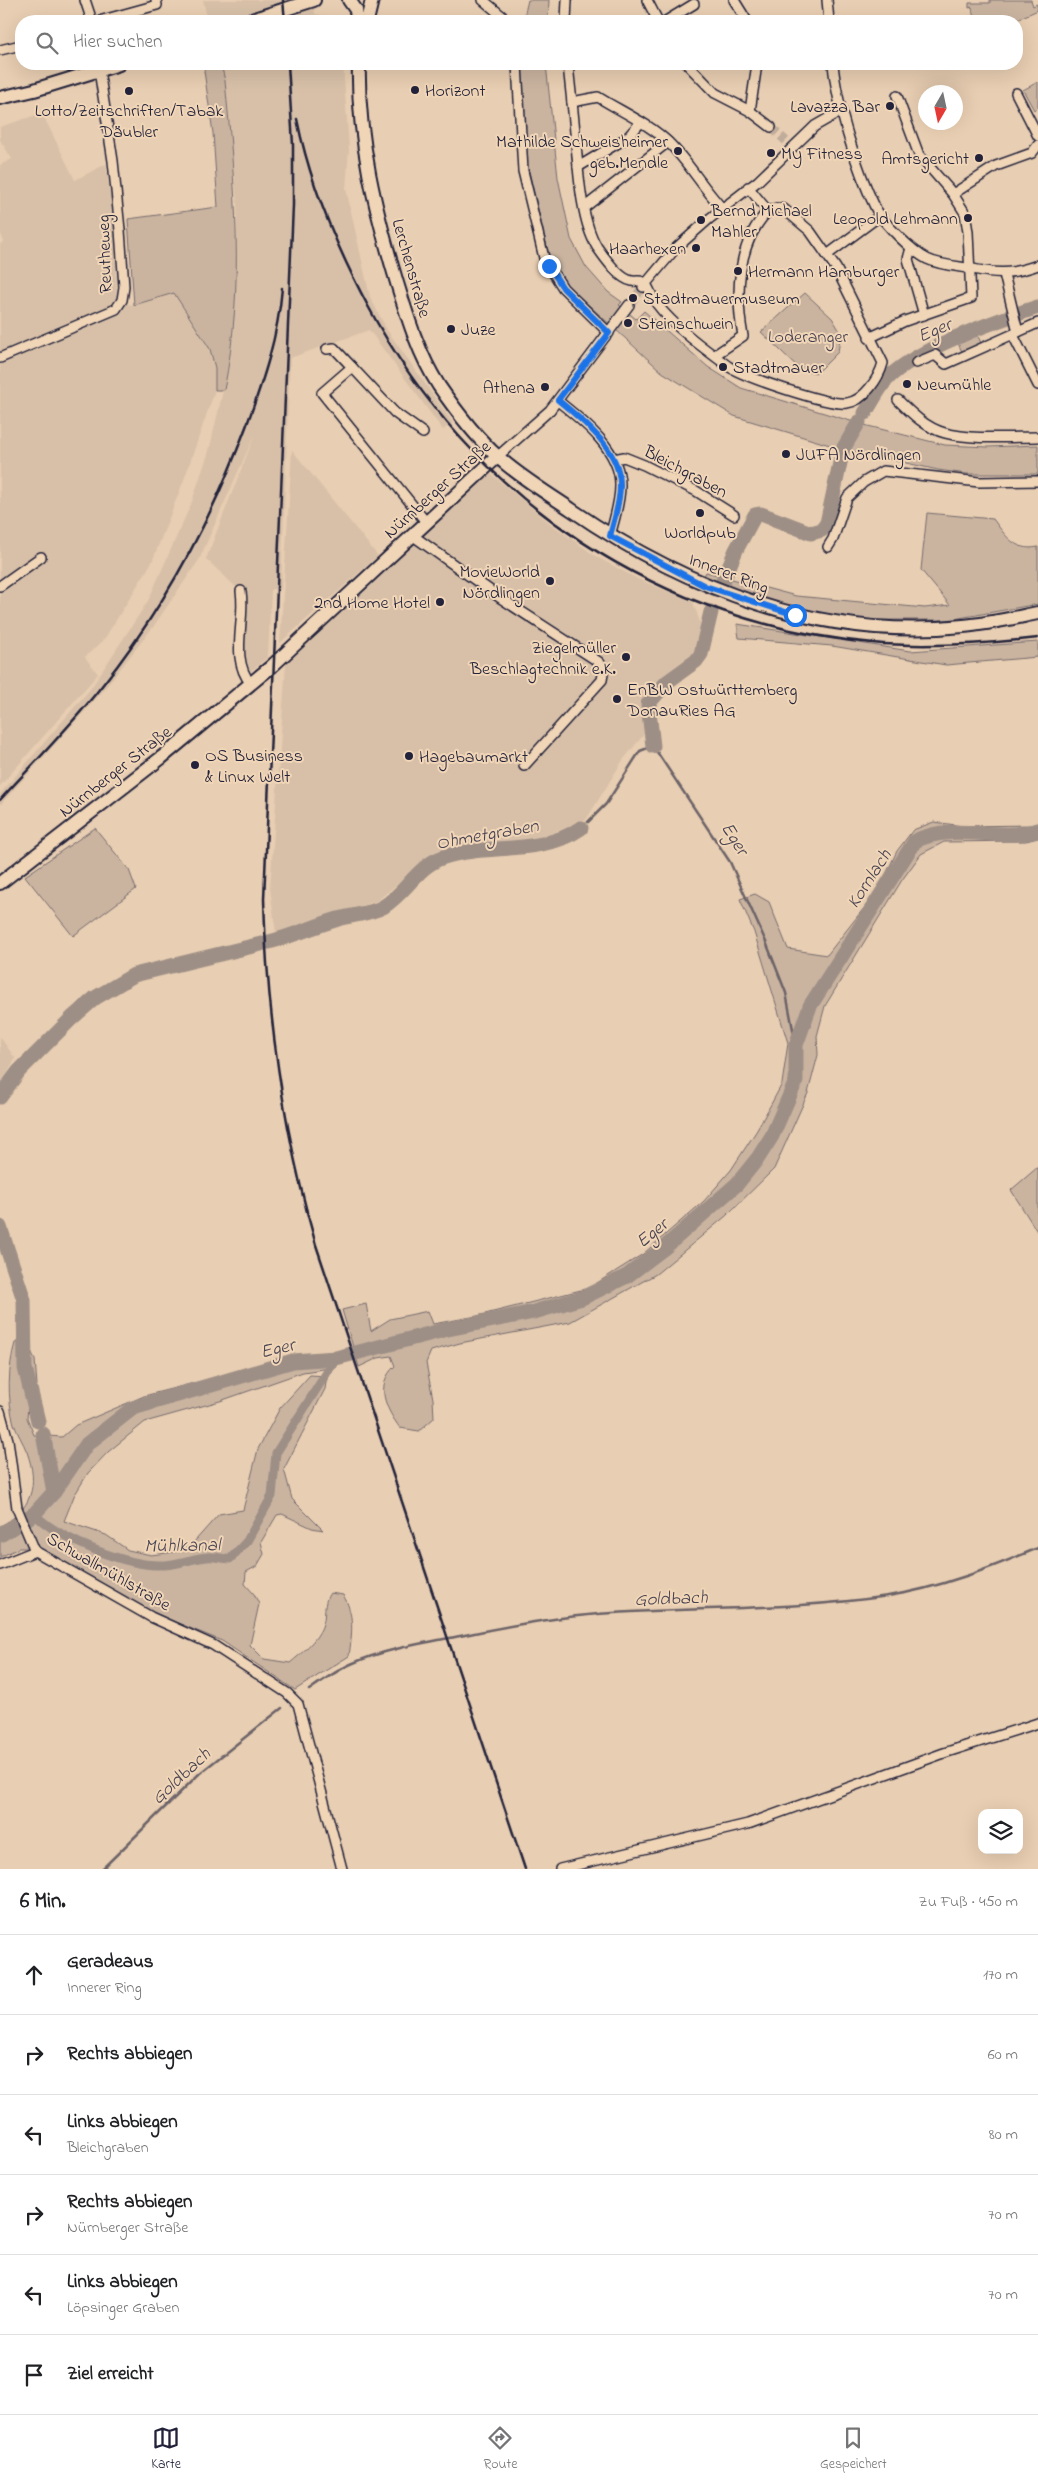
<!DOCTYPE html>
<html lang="de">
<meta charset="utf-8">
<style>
:root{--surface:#fff;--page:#f2f2f2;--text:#202124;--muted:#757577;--line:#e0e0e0;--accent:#22223b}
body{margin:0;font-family:"Indie Flower",sans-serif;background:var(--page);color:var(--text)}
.controls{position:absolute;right:15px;bottom:15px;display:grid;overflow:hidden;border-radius:10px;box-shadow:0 5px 20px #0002}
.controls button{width:45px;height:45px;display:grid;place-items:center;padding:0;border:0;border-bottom:1px solid var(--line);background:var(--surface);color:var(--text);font:25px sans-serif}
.compass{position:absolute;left:918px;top:85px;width:45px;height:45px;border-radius:50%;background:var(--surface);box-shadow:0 5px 20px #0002;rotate:189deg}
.stop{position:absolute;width:15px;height:15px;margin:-11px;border:4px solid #1a73e8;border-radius:50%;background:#fff}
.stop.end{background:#1a73e8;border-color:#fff;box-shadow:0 1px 5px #0008}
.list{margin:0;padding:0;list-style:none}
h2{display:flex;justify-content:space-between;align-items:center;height:65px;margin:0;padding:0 20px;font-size:21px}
h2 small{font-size:16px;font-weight:400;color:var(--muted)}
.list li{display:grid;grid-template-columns:32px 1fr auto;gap:15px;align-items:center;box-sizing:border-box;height:80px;padding:0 20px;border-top:1px solid var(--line)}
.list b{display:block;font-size:19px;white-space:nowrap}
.list p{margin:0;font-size:16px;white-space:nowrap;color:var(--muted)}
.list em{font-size:16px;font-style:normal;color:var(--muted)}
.icon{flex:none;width:28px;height:28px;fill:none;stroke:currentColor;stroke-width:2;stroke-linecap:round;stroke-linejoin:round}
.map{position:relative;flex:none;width:1038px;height:1869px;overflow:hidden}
.search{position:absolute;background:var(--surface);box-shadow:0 5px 20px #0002;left:15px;right:15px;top:15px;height:55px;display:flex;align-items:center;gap:12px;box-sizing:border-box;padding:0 18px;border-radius:20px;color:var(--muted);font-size:19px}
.sheet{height:545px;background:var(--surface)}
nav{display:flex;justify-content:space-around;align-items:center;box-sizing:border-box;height:70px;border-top:1px solid var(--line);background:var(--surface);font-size:14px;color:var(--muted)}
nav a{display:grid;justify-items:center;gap:2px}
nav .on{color:var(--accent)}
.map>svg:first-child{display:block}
.built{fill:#d8c0a8}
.green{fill:#cab4a0;stroke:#766b6e}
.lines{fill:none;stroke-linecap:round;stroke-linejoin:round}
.stream{stroke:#6c6368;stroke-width:2.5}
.canal{stroke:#9e8f86;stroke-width:9}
.river{stroke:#9e8f86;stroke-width:15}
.minor-tunnel{stroke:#c0ac9a;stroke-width:9;stroke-dasharray:9 4.5;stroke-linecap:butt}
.minor-casing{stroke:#22223b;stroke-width:12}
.secondary-casing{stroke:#22223b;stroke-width:16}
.minor{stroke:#f0d5b7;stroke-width:9}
.secondary{stroke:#f0d5b7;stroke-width:12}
.rail{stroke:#22223b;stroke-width:2.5}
.route{stroke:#1a73e8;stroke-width:6}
.poi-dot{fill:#22223b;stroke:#f0d5b7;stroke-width:2}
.labels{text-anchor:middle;stroke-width:4;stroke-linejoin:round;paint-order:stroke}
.poi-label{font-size:18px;fill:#22223b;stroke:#f0d5b7;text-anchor:start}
.street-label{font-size:18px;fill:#22223b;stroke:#f0d5b7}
.park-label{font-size:18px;fill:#443f4f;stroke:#f0d5b7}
.water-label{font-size:19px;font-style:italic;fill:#474352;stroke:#f0d5b7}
</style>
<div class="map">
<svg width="1038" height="1869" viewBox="0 0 1038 1869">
<rect width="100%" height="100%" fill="#e8ceb2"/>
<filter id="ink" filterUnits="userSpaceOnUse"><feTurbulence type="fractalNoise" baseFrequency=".02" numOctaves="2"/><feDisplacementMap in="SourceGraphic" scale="10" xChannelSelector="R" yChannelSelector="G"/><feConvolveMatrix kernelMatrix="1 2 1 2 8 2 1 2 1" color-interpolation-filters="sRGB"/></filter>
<g filter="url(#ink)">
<!-- built -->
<g class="built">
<path d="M203 0H314L315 14 339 18V21H245L244 14 228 19V21H208Z"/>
<path d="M221 64H343L349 149 346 189 370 297 387 330 453 423 443 430 369 330 290 358 281 589H271L268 657 249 673 244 662 248 590 237 588 206 559 255 434 199 560 153 627 102 692 0 805V794L91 688 148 601 191 504 209 451 229 365 233 336 237 245V204L225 81Z"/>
<path d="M42 113 75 180 106 164 115 220 117 302 134 305 174 293 210 349 215 368V390L185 477 152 562 105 638 85 657 98 674 0 786V244L4 242 0 232V165L12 159 0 140V127Z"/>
<path d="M292 450 378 556 280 643 286 549Z"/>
<path d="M490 473 551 524 597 557 638 579 693 602 703 631 691 661 642 706 646 732 623 760 586 820 531 841 436 852 377 901 276 933 270 888 286 664Z"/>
<path d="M0 1037 15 1058 0 1091Z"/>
</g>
<!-- green -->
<g class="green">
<path d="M528 0H549L548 21H523Z"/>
<path d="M990 0H1031L1033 6 1037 4 1038 10 1013 21H974L972 7 969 8V3H990Z"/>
<path d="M206 64H221L225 81C235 184 245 287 224 390H215V368L210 349 174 293 134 305 128 219 218 207 213 133 204 71Z"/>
<path d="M519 64H546L558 178 571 239 586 267 608 292 622 302 619 305 636 319 644 311 708 367 741 388 864 425 945 445 988 447 1038 445V474H967L938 470 843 449 734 416 662 372 567 285 549 255 527 163Z"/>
<path d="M1038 82V107L1034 110 1023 90Z"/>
<path d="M805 293 832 318 841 333 838 352 817 373 801 370 761 332Z"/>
<path d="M976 332 982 345 963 354 957 341Z"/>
<path d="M927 513 993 519C1005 535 1015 552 1038 547V604L948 620H859L806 612 702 580 706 572 796 596 925 608 950 605 921 570Z"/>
<path d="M737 624 910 651 1038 642V657L946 665 832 646 739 638Z"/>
<path d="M934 822 963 826 1033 825 1038 823V838L1026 841 944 842 921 854 902 880 825 1006 817 1036 818 1055 808 1093 774 1169 726 1216 656 1274 570 1322 460 1343 431 1351 426 1363 433 1399 434 1418 419 1431 400 1428C386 1409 374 1385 395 1366L391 1356 378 1358 359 1367 342 1310 366 1304 371 1331 390 1319 428 1311 433 1324 477 1316 589 1288 643 1254 704 1201 731 1170 757 1130 782 1084 788 1043 754 932 740 899 755 894 769 902 788 949 827 955 879 889 897 851 913 830Z"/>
<path d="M95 828 129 870 136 889 73 936 25 876Z"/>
<path d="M1038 1167V1233L1011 1190Z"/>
<path d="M27 1341 35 1360 37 1385 28 1407 27 1418 34 1435 62 1437 76 1425 144 1396 301 1355 312 1357 333 1352 337 1367 303 1372 220 1401 145 1422 108 1452 88 1473 74 1496 64 1521 106 1535 128 1550 151 1555 175 1552 194 1542 219 1514 243 1510 258 1449 280 1408 310 1375 327 1376 325 1389 284 1469 292 1499 323 1530 312 1528 282 1514 277 1515 261 1542 264 1554 257 1566 246 1572 245 1584 254 1594 259 1604 250 1645 264 1659 290 1663C301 1654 317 1640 322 1627 327 1615 322 1604 330 1593L343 1595C355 1614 352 1634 349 1656L295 1690 222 1641 143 1609 52 1560 38 1548H19L0 1557V1526C32 1510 39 1485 27 1452 23 1442 17 1433 14 1424 7 1399 8 1367 15 1343Z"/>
</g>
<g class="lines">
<!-- stream -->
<g class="stream">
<path d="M956 339 961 342 974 336 976 330"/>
<path d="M588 822 606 804 640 751 653 746 730 862 766 942 786 993 796 1045"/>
<path d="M309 1690C322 1681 336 1671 351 1664 385 1649 424 1643 460 1636 511 1625 561 1616 613 1613 705 1607 796 1610 888 1596 940 1588 990 1568 1038 1548"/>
<path d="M102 1869 200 1773 282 1708"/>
</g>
<!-- canal -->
<path class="canal" d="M34 1514C61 1540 127 1567 165 1565 180 1564 193 1558 207 1557 214 1556 223 1559 230 1559L247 1541 272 1496 276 1453 336 1358"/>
<!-- river -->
<g class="river">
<path d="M865 413C873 401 879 387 889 377 921 347 995 321 1038 307"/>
<path d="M723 581 736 550 755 515 761 514 811 533 822 530 827 523 843 449 859 422"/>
<path d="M653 746 648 704 667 682 696 661 701 654 711 612"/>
<path d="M269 942C293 936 315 926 338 919 352 915 370 914 383 907 406 893 418 865 444 857 489 843 541 856 581 828"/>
<path d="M0 1097 19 1071 72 1018 95 998 134 975 261 944"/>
<path d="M0 1227 24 1300 25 1368 38 1421"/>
<path d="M43 1434 54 1492"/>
<path d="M0 1535 34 1514 54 1492 87 1444 133 1408 293 1361 336 1358 448 1329 534 1312 582 1298 627 1276 664 1248 737 1184 758 1158 772 1136 796 1081V1045L810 1006 915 841C956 821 998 843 1038 830"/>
</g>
<!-- minor-tunnel -->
<g class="minor-tunnel">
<path d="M771 127 786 141"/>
<path d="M629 305 643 287"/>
</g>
<!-- minor casing -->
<g class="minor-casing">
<g id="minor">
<path d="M85 0 92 21"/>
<path d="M483 0 508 21"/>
<path d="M647 0 658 21"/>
<path d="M734 0 747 21"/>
<path d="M827 0 829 21"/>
<path d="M99 21 157 5 156 0"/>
<path d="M566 21 567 0"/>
<path d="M666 21 694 4"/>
<path d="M0 50 21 45"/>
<path d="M517 64 523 171 544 258 563 288 609 333"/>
<path d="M568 64C570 86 573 109 575 132 578 164 580 220 597 247 604 257 619 279 632 281 638 282 641 279 646 284 650 290 652 298 657 304 673 326 706 350 728 366 744 377 830 406 847 403 864 401 879 378 883 363L836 268 810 231 784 209 776 208 768 211"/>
<path d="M687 64 715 93 750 111 771 127"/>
<path d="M833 64C837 106 857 171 876 209 884 224 912 251 927 259 939 265 955 266 968 268 996 274 1010 275 1038 265"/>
<path d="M1016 93 1038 136"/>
<path d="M572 102 598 97C622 112 650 124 670 144 689 163 703 188 722 208"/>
<path d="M750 111 757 64"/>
<path d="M578 167 628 137 641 122"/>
<path d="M953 194 996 166 1032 153 1038 145"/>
<path d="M585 207 668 142"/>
<path d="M911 248 908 259 924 315"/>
<path d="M827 255 881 215"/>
<path d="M1004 274 1018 332"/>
<path d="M643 287 675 249 709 219 758 181 815 126 841 111"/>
<path d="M1013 335 1038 385"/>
<path d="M869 338 905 321 971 298 968 232 965 213 953 194 919 155 897 96"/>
<path d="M327 349 334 348 352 367"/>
<path d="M715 355 743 336C735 294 737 243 768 211L748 187"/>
<path d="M0 358 116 309 122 300 124 287 120 230 113 161 99 70"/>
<path d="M916 363 935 355 946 364 1038 323"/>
<path d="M898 400C911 413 926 428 945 433 971 440 1011 437 1038 437"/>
<path d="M558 401C583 421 621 450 620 486 620 503 614 520 610 536"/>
<path d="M423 433 395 413 352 367 322 393 426 522"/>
<path d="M497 457 550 410 629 305"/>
<path d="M614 459 624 457 644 465 696 491 734 515"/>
<path d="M412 535 502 599 599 662 604 668 602 680 524 766"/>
<path d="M828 547 833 539 847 498 864 482 883 471 979 482 1038 481"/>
<path d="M0 586 41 557"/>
<path d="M241 591C246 622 229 658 251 684"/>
<path d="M0 1411 8 1440 17 1508 35 1551 151 1617 213 1645 287 1693 298 1704 342 1869"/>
<path d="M0 1565 35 1551"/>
<path d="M560 1869 748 1824 944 1753 1038 1723"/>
</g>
</g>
<!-- secondary casing -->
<g class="secondary-casing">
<g id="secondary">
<path d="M349 0 356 10 357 21"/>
<path d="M248 21 314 0"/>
<path d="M367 21 372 0"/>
<path d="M359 64C357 138 376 213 397 283 408 319 419 355 439 386 456 411 476 437 498 457 520 477 547 493 572 510 687 589 821 641 963 626 988 624 1013 618 1038 613"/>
<path d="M0 98 34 90 119 64"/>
<path d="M0 883 161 758 272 666 497 457"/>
</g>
</g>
<!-- minor -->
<use href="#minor" class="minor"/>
<!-- secondary -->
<use href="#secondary" class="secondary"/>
<!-- rail -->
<g class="rail">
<path d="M283 0 285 21"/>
<path d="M288 64 293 145V205L264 899C267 1019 283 1130 316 1245L525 1869"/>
<path d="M297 119C310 185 336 246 368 306 471 500 662 627 883 644 935 647 986 644 1038 638"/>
<path d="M0 800C34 763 70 727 101 687 164 608 211 521 246 427 263 381 278 337 282 288"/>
</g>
</g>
</g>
<g class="lines" filter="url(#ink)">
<!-- route -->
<path class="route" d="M549 266 563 288 609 333 558 400C583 421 621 450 620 486 620 503 614 520 610 536L705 586 795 615"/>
</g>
<!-- markers -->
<g class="poi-dot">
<circle cx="415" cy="90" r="5"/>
<circle cx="129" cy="91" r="5"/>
<circle cx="890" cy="106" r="5"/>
<circle cx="678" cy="151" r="5"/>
<circle cx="771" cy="153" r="5"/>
<circle cx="979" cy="158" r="5"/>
<circle cx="968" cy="218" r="5"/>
<circle cx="701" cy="220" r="5"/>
<circle cx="696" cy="248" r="5"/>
<circle cx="738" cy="271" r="5"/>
<circle cx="633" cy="298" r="5"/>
<circle cx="628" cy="323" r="5"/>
<circle cx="451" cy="329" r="5"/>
<circle cx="723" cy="367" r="5"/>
<circle cx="907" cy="384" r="5"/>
<circle cx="545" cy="387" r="5"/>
<circle cx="786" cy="454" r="5"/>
<circle cx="700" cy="513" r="5"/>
<circle cx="550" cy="581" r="5"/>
<circle cx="440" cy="602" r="5"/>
<circle cx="626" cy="657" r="5"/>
<circle cx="617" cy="699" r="5"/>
<circle cx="409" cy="756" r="5"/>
<circle cx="195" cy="765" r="5"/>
</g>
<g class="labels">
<!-- poi labels -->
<g class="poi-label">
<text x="425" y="96">Horizont</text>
<text x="880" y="112" text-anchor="end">Lavazza Bar</text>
<text x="129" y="116" text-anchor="middle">Lotto/Zeitschriften/Tabak<tspan x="129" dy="21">Däubler</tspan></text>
<text x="668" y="147" text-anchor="end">Mathilde Schweisheimer<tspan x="668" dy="21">geb.Mendle</tspan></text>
<text x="781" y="159">My Fitness</text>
<text x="969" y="164" text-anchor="end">Amtsgericht</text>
<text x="711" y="216">Bernd Michael<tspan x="711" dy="21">Mahler</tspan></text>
<text x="958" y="224" text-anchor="end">Leopold Lehmann</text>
<text x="686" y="254" text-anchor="end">Haarhexen</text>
<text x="748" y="277">Hermann Hamburger</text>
<text x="643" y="304">Stadtmauermuseum</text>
<text x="638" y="329">Steinschwein</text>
<text x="461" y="335">Juze</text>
<text x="733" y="373">Stadtmauer</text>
<text x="917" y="390">Neumühle</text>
<text x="535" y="393" text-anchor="end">Athena</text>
<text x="796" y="460">JUFA Nördlingen</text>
<text x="700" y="538" text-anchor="middle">Worldpub</text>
<text x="540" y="577" text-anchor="end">MovieWorld<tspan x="540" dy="21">Nördlingen</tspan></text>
<text x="430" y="608" text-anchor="end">2nd Home Hotel</text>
<text x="616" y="653" text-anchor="end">Ziegelmüller<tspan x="616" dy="21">Beschlagtechnik e.K.</tspan></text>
<text x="627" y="695">EnBW Ostwürttemberg<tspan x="627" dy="21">DonauRies AG</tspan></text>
<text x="205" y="761">OS Business<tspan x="205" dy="21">&amp; Linux Welt</tspan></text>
<text x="419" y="762">Hagebaumarkt</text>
</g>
<!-- street labels -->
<g class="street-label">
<text transform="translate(104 254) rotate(-92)" y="6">Reutheweg</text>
<text transform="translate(412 268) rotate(74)" y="6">Lerchenstraße</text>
<text transform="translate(686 471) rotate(28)" y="6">Bleichgraben</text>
<text transform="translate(437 489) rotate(-42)" y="6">Nürnberger Straße</text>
<text transform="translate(729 573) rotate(21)" y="6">Innerer Ring</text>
<text transform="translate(115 771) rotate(-38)" y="6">Nürnberger Straße</text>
<text transform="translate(109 1571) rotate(30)" y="6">Schwallmühlstraße</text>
</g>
<!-- park labels -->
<g class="park-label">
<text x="808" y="342">Loderanger</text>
</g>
<!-- water labels -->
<g class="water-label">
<text transform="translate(934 329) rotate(-23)" y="7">Eger</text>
<text transform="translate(487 833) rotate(-10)" y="7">Ohmetgraben</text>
<text transform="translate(736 838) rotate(58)" y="7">Eger</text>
<text transform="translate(868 878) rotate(-57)" y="7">Kornlach</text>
<text transform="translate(651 1232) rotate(-39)" y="7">Eger</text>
<text transform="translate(277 1347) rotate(-13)" y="7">Eger</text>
<text transform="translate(182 1544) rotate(-1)" y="7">Mühlkanal</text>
<text transform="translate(671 1597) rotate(-2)" y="7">Goldbach</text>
<text transform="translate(180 1775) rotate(-43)" y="7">Goldbach</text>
</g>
</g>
</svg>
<div class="controls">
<button><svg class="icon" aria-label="layers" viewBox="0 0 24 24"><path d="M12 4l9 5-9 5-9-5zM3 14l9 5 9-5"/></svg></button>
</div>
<svg class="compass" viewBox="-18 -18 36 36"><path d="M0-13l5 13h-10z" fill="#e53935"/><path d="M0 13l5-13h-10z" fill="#757577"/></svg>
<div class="stop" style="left:795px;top:615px"></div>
<div class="stop end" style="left:549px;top:266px"></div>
<div class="search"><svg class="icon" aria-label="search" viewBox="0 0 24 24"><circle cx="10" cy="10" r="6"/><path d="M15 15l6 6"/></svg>Hier suchen</div>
</div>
<section class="sheet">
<h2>6 Min.<small>Zu Fuß · 450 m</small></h2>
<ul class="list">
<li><svg class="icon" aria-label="ahead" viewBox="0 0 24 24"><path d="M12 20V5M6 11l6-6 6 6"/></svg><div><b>Geradeaus</b><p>Innerer Ring</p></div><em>170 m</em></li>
<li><svg class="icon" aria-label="right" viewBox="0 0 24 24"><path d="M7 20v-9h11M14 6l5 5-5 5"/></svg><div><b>Rechts abbiegen</b></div><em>60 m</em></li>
<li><svg class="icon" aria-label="left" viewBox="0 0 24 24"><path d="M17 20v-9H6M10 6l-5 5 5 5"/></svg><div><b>Links abbiegen</b><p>Bleichgraben</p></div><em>80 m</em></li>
<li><svg class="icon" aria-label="right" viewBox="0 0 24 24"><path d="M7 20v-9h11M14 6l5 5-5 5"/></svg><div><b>Rechts abbiegen</b><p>Nürnberger Straße</p></div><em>70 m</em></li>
<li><svg class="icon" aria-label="left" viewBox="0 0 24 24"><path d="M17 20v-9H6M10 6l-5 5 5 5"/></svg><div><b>Links abbiegen</b><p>Löpsinger Graben</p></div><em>70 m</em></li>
<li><svg class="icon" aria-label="arrive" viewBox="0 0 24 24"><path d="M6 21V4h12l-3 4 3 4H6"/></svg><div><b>Ziel erreicht</b></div></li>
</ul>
</section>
<nav>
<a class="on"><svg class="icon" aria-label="map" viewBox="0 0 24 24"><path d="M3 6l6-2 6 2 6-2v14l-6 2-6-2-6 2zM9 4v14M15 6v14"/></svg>Karte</a>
<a><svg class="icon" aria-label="directions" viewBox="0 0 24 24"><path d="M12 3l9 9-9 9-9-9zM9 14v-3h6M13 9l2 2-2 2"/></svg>Route</a>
<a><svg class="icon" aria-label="saved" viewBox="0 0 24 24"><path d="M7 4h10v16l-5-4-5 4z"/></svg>Gespeichert</a>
</nav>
